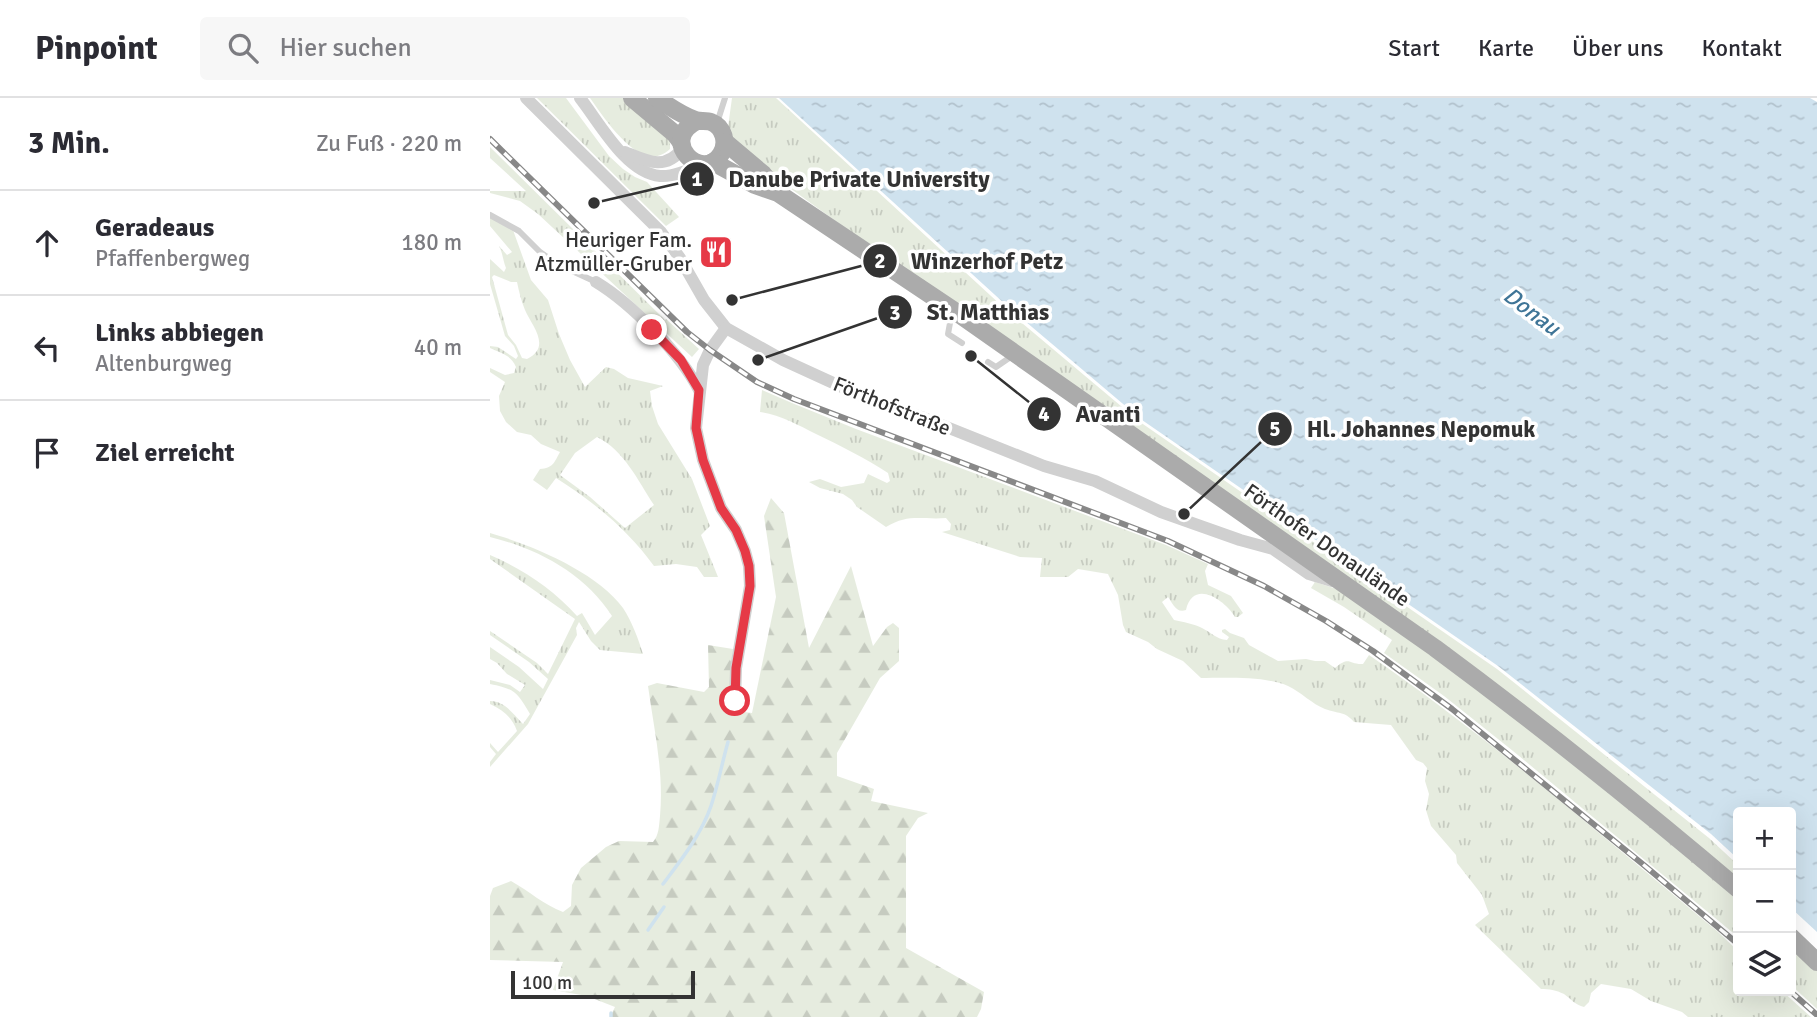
<!DOCTYPE html>
<html lang="de">
<meta charset="utf-8">
<style>
:root{--surface:#fff;--page:#f7f7f7;--text:#2b2b33;--muted:#7c7c81;--line:#e1e1e2}
body{margin:0;font-family:Signika,sans-serif;background:var(--page);color:var(--text)}
.controls{position:absolute;right:21px;bottom:21px;display:grid;overflow:hidden;border-radius:7px;box-shadow:0 7px 28px #0002}
.controls button{width:63px;height:63px;display:grid;place-items:center;padding:0;border:0;border-bottom:2px solid var(--line);background:var(--surface);color:var(--text);font:35px sans-serif}
.scale{position:absolute;left:21px;bottom:18px;width:184px;box-sizing:border-box;padding-left:7px;border:4px solid #333;border-top:0;font-size:19px;line-height:24px;white-space:nowrap;color:#333;-webkit-text-stroke:5px #fff;paint-order:stroke}
.stop{position:absolute;width:21px;height:21px;margin:-16px;border:5px solid #e63946;border-radius:50%;background:#fff}
.stop.end{background:#e63946;border-color:#fff;box-shadow:0 2px 7px #0008}
.list{margin:0;padding:0;list-style:none}
h2{display:flex;justify-content:space-between;align-items:center;height:91px;margin:0;padding:0 28px;font-size:30px}
h2 small{font-size:23px;font-weight:400;color:var(--muted)}
.list li{display:grid;grid-template-columns:46px 1fr auto;gap:21px;align-items:center;box-sizing:border-box;height:105px;padding:0 28px;border-top:2px solid var(--line)}
.list b{display:block;font-size:26px;white-space:nowrap}
.list p{margin:0;font-size:23px;white-space:nowrap;color:var(--muted)}
.list em{font-size:23px;font-style:normal;color:var(--muted)}
.icon{flex:none;width:38px;height:38px;fill:none;stroke:currentColor;stroke-width:2;stroke-linecap:round;stroke-linejoin:round}
.map{position:relative;flex:none;width:1327px;height:919px;overflow:hidden}
header{display:flex;align-items:center;gap:42px;box-sizing:border-box;height:98px;padding:0 35px;background:var(--surface);border-bottom:2px solid var(--line)}
header strong{font-size:33px}
nav{display:flex;gap:38px;margin-inline-start:auto;font-size:24px}
.search{width:490px;height:63px;background:var(--page);display:flex;align-items:center;gap:18px;box-sizing:border-box;padding:0 24px;border-radius:7px;color:var(--muted);font-size:26px}
main{display:flex}
aside{flex:1;background:var(--surface)}
.map>svg:first-child{display:block}
.grass{fill:url(#grass-tufts);fill-rule:evenodd}
.forest{fill:url(#forest-firs)}
.water{fill:url(#water-ripples)}
.lines{fill:none;stroke-linecap:round;stroke-linejoin:round}
.stream{stroke:#cfe2ee;stroke-width:3.5}
.lane{stroke:#d0d0d0;stroke-width:6}
.street{stroke:#d0d0d0;stroke-width:12}
.primary{stroke:#ababab;stroke-width:18}
.rail-casing{stroke:#888;stroke-width:6}
.rail{stroke:#fff;stroke-width:3.5;stroke-dasharray:10;stroke-linecap:butt}
.route{stroke:#e63946;stroke-width:9}
.labels{text-anchor:middle;stroke-width:7;stroke-linejoin:round;paint-order:stroke}
.poi-label{font-size:21px;fill:#333;stroke:#fff;text-anchor:end}
.street-label{font-size:21px;fill:#333;stroke:#fff}
.water-label{font-size:23px;font-style:italic;fill:#3f7597;stroke:#fff}
.leader{fill:none;stroke:#333;stroke-width:2.5}
.callout-dot{fill:#333;stroke:#fff;stroke-width:2.5}
.mark-label{font-size:21px;text-anchor:middle;font-weight:bold;fill:#fff}
.callout-label{font-size:23px;text-anchor:middle;font-weight:bold;fill:#333;stroke:#fff;stroke-width:7;stroke-linejoin:round;paint-order:stroke}
</style>
<header>
<strong>Pinpoint</strong>
<div class="search"><svg class="icon" aria-label="search" viewBox="0 0 24 24"><circle cx="10" cy="10" r="6"/><path d="M15 15l6 6"/></svg>Hier suchen</div>
<nav><a>Start</a><a>Karte</a><a>Über uns</a><a>Kontakt</a></nav>
</header>
<main>
<aside>
<h2>3 Min.<small>Zu Fuß · 220 m</small></h2>
<ul class="list">
<li><svg class="icon" aria-label="ahead" viewBox="0 0 24 24"><path d="M12 20V5M6 11l6-6 6 6"/></svg><div><b>Geradeaus</b><p>Pfaffenbergweg</p></div><em>180 m</em></li>
<li><svg class="icon" aria-label="left" viewBox="0 0 24 24"><path d="M17 20v-9H6M10 6l-5 5 5 5"/></svg><div><b>Links abbiegen</b><p>Altenburgweg</p></div><em>40 m</em></li>
<li><svg class="icon" aria-label="arrive" viewBox="0 0 24 24"><path d="M6 21V4h12l-3 4 3 4H6"/></svg><div><b>Ziel erreicht</b></div></li>
</ul>
</aside>
<div class="map">
<svg width="1327" height="919" viewBox="0 0 1327 919">
<defs>
<pattern id="grass-tufts" width="24" height="20" patternUnits="userSpaceOnUse" patternTransform="scale(1.75)"><rect width="24" height="20" fill="#e6ecdf"/><path d="M3 7l-1-3M5 7V3M7 7l1-3M15 17l-1-3M17 17v-4M19 17l1-3" fill="none" stroke="#c6cbc0"/></pattern>
<pattern id="forest-firs" width="22" height="20" patternUnits="userSpaceOnUse" patternTransform="scale(1.75)"><rect width="22" height="20" fill="#e6ecdf"/><path d="M5 1l3.5 6h-7zM16 11l3.5 6h-7z" fill="#c6cbc0"/></pattern>
<pattern id="water-ripples" width="26" height="14" patternUnits="userSpaceOnUse" patternTransform="scale(1.75)"><rect width="26" height="14" fill="#cfe2ee"/><path d="M2 4q2-2 4 0t4 0M15 11q2-2 4 0t4 0" fill="none" stroke="#b2c2cd"/></pattern>
</defs>
<rect width="100%" height="100%" fill="#fff"/>
<!-- grass -->
<g class="grass">
<path d="M47 0H76L119 58 133 71 145 79 157 84 189 119 176 128Z"/>
<path d="M100 0H136L180 42V51C151 79 114 19 100 0Z"/>
<path d="M242 0H286L513 209 650 324 1007 571 1219 740 1248 767V783L1190 734 275 72 244 41 238 29Z"/>
<path d="M0 49 175 222 176 221 209 251 202 259 48 116 30 103 0 95V93H36L0 60Z"/>
<path d="M0 119 23 132 41 182 58 202 69 236 80 262 95 289 116 269 124 271 138 280 173 288 160 293 162 308 168 326 202 381 220 428 211 437 228 479H214L207 469 186 466 164 468C138 432 103 403 66 380L57 392 43 382 50 371C63 370 64 365 70 354L51 346 41 337 27 334 16 324 10 313 9 298 15 284 0 274V270L15 277 24 275 26 269C21 257 11 255 0 250V248L8 249 26 261 28 258 24 248 15 238 0 186V161L14 174 16 170C13 163 13 156 9 148L17 157 22 154 0 128ZM4 177 21 184H27C29 193 31 203 35 212 42 228 62 249 37 261L32 260 26 247 18 237 2 179ZM107 339C134 352 148 383 164 407L135 430 100 399 70 377 85 355Z"/>
<path d="M272 292 302 305 366 331 676 447 718 466 715 473 718 487 741 498 753 515 748 519H745C734 501 703 481 696 512 686 516 682 504 678 499L672 504 684 522C693 524 704 526 712 530 722 535 726 541 737 542L739 539 732 534V532L735 531 740 535 754 540 759 547 788 563 816 561 825 563H835L845 570C860 557 859 567 873 566L879 557C1001 641 1113 739 1227 833L1248 853V893H1292L1321 919H1198L1192 914 1161 903 1141 891 1111 886 1101 895 1099 904 1094 909C1085 907 1081 901 1074 896 1066 892 1059 891 1051 891L985 827 999 816 992 797 967 765 966 757 941 728 936 712 939 696 935 683 937 670 933 665 926 662 901 627 864 624C855 613 848 616 835 611 822 606 811 594 798 588 776 578 735 580 711 580L693 563 667 551 658 544 636 534 633 527 628 497 618 476 588 471 578 479H550L552 460 530 459 452 434 460 432 461 426 456 420C431 422 419 415 396 429L367 409 362 402 353 396 330 390 319 384 330 381 351 389 374 385 378 376 397 385 400 383 398 375C375 360 351 348 326 336 308 327 290 317 270 314Z"/>
<path d="M0 435C42 447 107 474 133 510 142 524 148 540 153 556L110 552 101 543 89 524 86 530 87 537 38 626 0 669V664L6 656 0 649V645L8 654 27 633C22 619 13 612 0 606V603C15 603 23 616 33 626L40 616C27 594 25 591 0 586V582L20 587 30 594 35 587 17 576 7 565 0 561V549L29 569 53 591 58 581 39 564 0 537V533L47 565 58 576 85 521 0 461V457C33 471 63 491 87 518L92 515 105 537 122 518C94 475 48 451 0 439Z"/>
<path d="M825 484 853 493 998 598 1248 799V839L1023 653 954 598 894 555 902 542 854 509 821 490Z"/>
<path d="M1301 847 1327 872V911L1301 887Z"/>
</g>
<!-- forest -->
<path class="forest" d="M281 400 294 415 319 550 361 468 383 548 397 529 403 525 409 530V563L390 580 347 655V678L384 691 381 703 438 715 428 720 416 738V850L494 894 491 911 487 919H120L125 909 97 898 63 892 73 864 0 862V798L3 790 21 783C39 793 54 807 73 814L81 808 82 787 91 770 116 749 129 743 163 744C169 737 169 728 170 718 174 673 164 632 158 588L167 585 214 594 219 589 218 547 243 551 239 612 262 615 286 499 274 418Z"/>
<!-- water -->
<path class="water" d="M289 0H1320L1327 4V834L1301 810V714H1248V761L1221 736 1008 568 652 322 516 207Z"/>
<g class="lines">
<!-- stream -->
<g class="stream">
<path d="M173 786C191 762 211 737 221 708 228 687 232 665 238 644"/>
<path d="M158 832 174 809"/>
<path d="M121 919V915"/>
</g>
<!-- lane -->
<g class="lane">
<path d="M227 25 235 0"/>
<path d="M0 117 29 133 50 154 67 166 106 184"/>
<path d="M462 214 458 236 472 245"/>
<path d="M498 264 506 269 522 258"/>
</g>
<!-- street -->
<g class="street">
<path d="M36 0 171 134 190 160 214 202 236 230 293 262 376 300 434 320 554 368 605 383 671 414 750 442 783 451 819 476 842 483"/>
<path d="M90 0C109 24 136 75 170 78 184 79 199 72 211 66"/>
<path d="M135 54C157 63 175 73 192 51"/>
<path d="M106 184C142 206 190 255 209 292"/>
<path d="M236 230 220 252 213 267 206 330 213 362 231 410 246 432 255 453 259 468 260 488 246 570 245 603"/>
</g>
<!-- primary -->
<g class="primary">
<path d="M142 0 185 36 191 44"/>
<path d="M167 0C178 8 192 17 205 22 210 24 216 22 221 24 234 29 238 45 231 56 212 86 168 42 207 23"/>
<path d="M235 44 273 76 288 94"/>
<path d="M223 64 265 87 288 95 463 212 945 550C1049 627 1150 708 1248 791"/>
<path d="M1301 839 1327 864"/>
</g>
<!-- rail casing -->
<g class="rail-casing">
<g id="rail">
<path d="M0 41 197 234 220 252 267 284 304 301 678 443 774 488 836 523 883 553 962 611 1155 768 1248 846"/>
<path d="M1300 893 1327 917"/>
</g>
</g>
<!-- rail -->
<use href="#rail" class="rail"/>
</g>
<g class="lines">
<!-- route -->
<path class="route" d="M162 232 191 262 209 292 206 330 213 362 231 410 246 432 255 453 259 468 260 488 246 570 245 603"/>
</g>
<!-- icons -->
<defs>
<g id="restaurant-square" transform="scale(1.75)"><rect x="-9" y="-9" width="18" height="18" rx="4" fill="#e63946" stroke="#fff"/><path d="M-5-6h1v4h1v-4h1v4h1v-4h1v5L-1.5 .5V6h-2V.5L-5-1ZM5-6V6H3V1.5H1.5Q1.5-4 5-6Z" fill="#fff"/></g>
</defs>
<g fill-rule="evenodd">
<use href="#restaurant-square" x="226" y="154"/>
</g>
<g class="labels">
<!-- poi labels -->
<g class="poi-label">
<text x="202" y="149">Heuriger Fam.<tspan x="202" dy="24">Atzmüller-Gruber</tspan></text>
</g>
<!-- street labels -->
<g class="street-label">
<text transform="translate(402 308) rotate(22)" y="7">Förthofstraße</text>
<text transform="translate(837 447) rotate(35)" y="7">Förthofer Donaulände</text>
</g>
<!-- water labels -->
<g class="water-label">
<text transform="translate(1042 213) rotate(37)" y="8">Donau</text>
</g>
</g>
<!-- callouts -->
<path class="leader" d="M104 105L207 81M242 202L390 163M268 262L405 214M481 258L554 316M694 416L785 331"/>
<g class="callout-dot">
<circle cx="104" cy="105" r="7"/>
<circle cx="242" cy="202" r="7"/>
<circle cx="268" cy="262" r="7"/>
<circle cx="481" cy="258" r="7"/>
<circle cx="694" cy="416" r="7"/>
<circle cx="207" cy="81" r="18"/>
<circle cx="390" cy="163" r="18"/>
<circle cx="405" cy="214" r="18"/>
<circle cx="554" cy="316" r="18"/>
<circle cx="785" cy="331" r="18"/>
</g>
<g class="mark-label">
<text x="207" y="88">1</text>
<text x="390" y="170">2</text>
<text x="405" y="222">3</text>
<text x="554" y="323">4</text>
<text x="785" y="338">5</text>
</g>
<g class="callout-label">
<text x="369" y="89">Danube Private University</text>
<text x="497" y="171">Winzerhof Petz</text>
<text x="498" y="222">St. Matthias</text>
<text x="618" y="324">Avanti</text>
<text x="931" y="339">Hl. Johannes Nepomuk</text>
</g>
</svg>
<div class="controls">
<button>+</button>
<button>−</button>
<button><svg class="icon" aria-label="layers" viewBox="0 0 24 24"><path d="M12 4l9 5-9 5-9-5zM3 14l9 5 9-5"/></svg></button>
</div>
<div class="scale">100 m</div>
<div class="stop" style="left:245px;top:603px"></div>
<div class="stop end" style="left:162px;top:232px"></div>
</div>
</main>
